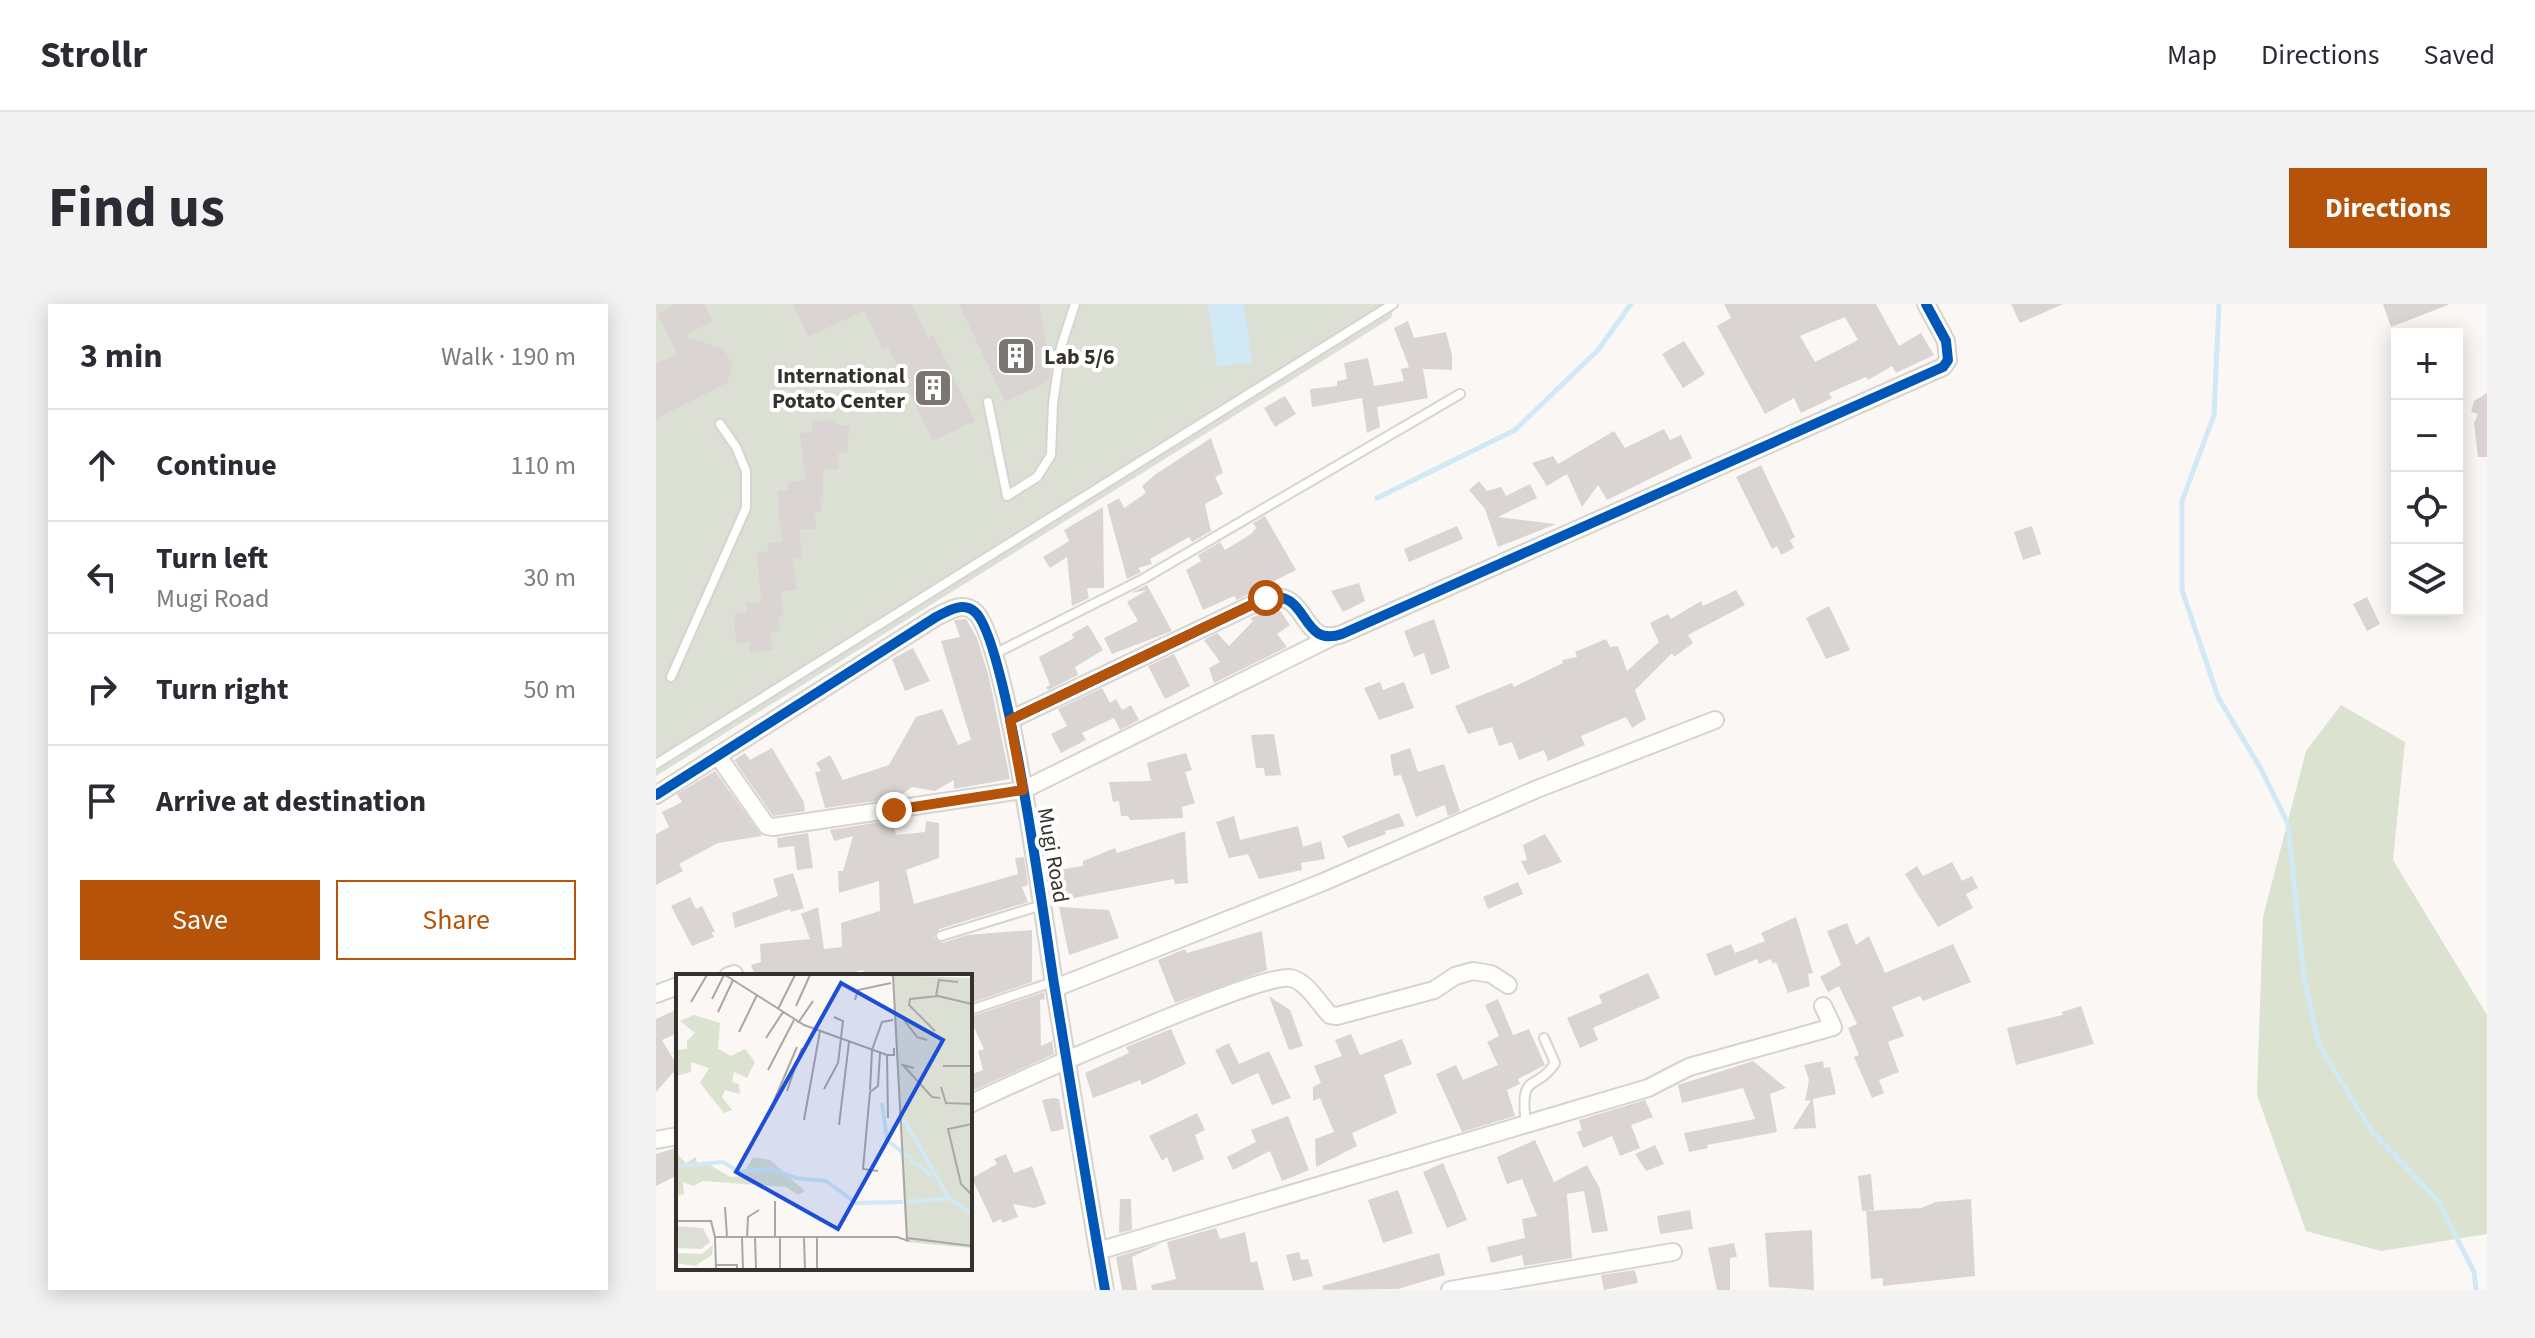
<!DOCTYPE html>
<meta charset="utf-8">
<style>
:root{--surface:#fff;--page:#f2f2f3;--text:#2b2b33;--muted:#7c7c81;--line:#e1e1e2;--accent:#b45309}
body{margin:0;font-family:"Source Sans 3",sans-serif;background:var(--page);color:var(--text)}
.controls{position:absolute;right:24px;top:24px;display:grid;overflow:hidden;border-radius:0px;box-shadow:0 4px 20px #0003}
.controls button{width:72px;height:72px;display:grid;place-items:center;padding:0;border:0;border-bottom:2px solid var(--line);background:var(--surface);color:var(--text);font:40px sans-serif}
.stop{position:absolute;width:24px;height:24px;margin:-18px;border:6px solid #b45309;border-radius:50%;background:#fff}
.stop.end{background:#b45309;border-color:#fff;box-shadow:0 2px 8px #0008}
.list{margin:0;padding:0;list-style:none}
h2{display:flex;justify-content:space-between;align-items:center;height:104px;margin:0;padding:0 32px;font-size:34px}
h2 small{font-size:26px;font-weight:400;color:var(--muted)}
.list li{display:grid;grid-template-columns:52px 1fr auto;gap:24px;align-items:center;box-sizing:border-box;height:112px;padding:0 32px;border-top:2px solid var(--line)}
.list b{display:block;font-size:30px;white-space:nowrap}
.list p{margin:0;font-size:26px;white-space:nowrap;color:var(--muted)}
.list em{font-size:26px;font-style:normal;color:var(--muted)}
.actions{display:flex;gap:16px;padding:24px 32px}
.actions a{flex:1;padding:18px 0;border:2px solid var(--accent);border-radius:0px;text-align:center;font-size:28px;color:var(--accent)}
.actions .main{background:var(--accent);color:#fff}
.icon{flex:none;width:44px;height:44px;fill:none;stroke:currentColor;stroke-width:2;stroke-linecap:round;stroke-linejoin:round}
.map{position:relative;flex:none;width:1831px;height:986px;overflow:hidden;border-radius:0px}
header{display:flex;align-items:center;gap:48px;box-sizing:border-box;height:112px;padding:0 40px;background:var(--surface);border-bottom:2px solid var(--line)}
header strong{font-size:38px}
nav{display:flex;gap:44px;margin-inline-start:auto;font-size:28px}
.intro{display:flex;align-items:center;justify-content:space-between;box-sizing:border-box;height:192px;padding:0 48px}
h1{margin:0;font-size:56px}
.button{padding:20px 36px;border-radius:0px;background:var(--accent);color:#fff;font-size:28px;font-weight:700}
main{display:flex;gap:48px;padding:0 48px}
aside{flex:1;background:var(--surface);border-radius:0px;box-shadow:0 4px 20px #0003}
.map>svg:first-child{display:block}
.green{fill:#dce0d4}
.forest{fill:#dbe2cf}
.water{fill:#d1e8f5}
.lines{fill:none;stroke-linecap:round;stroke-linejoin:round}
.stream{stroke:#d1e8f5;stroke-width:5}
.building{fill:#dad5d2;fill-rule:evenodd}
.service-casing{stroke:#d7d4d0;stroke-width:12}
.minor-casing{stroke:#d7d4d0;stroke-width:20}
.service{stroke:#fefefd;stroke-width:8}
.minor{stroke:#fefefd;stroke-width:16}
.cycleway-casing{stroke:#fff;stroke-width:15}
.cycleway{stroke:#0057b8;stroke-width:10}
.route{stroke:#b45309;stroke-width:10}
.labels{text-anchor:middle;stroke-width:8;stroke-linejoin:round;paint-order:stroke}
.poi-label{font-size:22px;font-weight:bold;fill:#35312c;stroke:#fff;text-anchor:start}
.street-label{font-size:22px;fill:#35312c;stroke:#fff}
.inset-river{fill:none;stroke:#d1e8f5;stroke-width:4}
.inset-road{fill:none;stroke:#aba8a4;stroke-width:2}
.view{fill:#1d4ed8;fill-opacity:0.15;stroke:#1d4ed8;stroke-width:4}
.inset-edge{fill:none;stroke:#35312c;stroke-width:4}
</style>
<header>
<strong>Strollr</strong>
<nav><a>Map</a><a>Directions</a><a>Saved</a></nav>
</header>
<div class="intro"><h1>Find us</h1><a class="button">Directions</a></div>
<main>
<aside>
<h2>3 min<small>Walk · 190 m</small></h2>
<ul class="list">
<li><svg class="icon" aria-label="ahead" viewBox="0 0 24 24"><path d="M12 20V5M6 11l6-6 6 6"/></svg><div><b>Continue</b></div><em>110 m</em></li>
<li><svg class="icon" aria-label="left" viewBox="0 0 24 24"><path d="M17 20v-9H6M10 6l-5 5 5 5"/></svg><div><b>Turn left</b><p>Mugi Road</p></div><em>30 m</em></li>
<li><svg class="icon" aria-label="right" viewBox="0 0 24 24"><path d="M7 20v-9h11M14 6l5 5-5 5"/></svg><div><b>Turn right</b></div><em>50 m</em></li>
<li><svg class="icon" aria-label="arrive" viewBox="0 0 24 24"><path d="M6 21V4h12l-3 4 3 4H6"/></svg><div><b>Arrive at destination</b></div></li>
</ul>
<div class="actions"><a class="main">Save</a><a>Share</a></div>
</aside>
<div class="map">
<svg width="1831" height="986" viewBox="0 0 1831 986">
<rect width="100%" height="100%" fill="#faf7f4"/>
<!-- green -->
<path class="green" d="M0 0H739L735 14 0 472Z"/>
<!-- forest -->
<path class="forest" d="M1685 401 1749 438 1737 556 1831 711V930L1725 947 1650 927 1601 791 1607 613 1650 447Z"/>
<!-- water -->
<path class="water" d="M552 0H588L596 58 561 63Z"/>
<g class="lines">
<!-- stream -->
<g class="stream">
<path d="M1563 0 1558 111 1526 197V286L1562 393 1605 465 1632 520 1648 674 1663 741 1715 826 1782 897 1818 968 1820 986"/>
<path d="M721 194 859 126 942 46 975 0"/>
</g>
</g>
<!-- building -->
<g class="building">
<path d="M20 0H48L57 17 28 32 68 45 77 61 71 79 0 115V60L21 49 1 10Z"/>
<path d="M137 0H255L272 33 277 31 319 117 277 137 232 43 227 45 208 7 152 33Z"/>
<path d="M303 0H383L395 66 393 77 349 98Z"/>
<path d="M1068 0H1220L1243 42 1265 29 1278 51 1240 69 1236 62 1212 76 1210 73 1173 89 1176 94 1145 109 1138 94 1109 110 1061 22 1075 14ZM1189 13 1202 36 1159 58 1144 32Z"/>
<path d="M1355 0H1407L1364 19Z"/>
<path d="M1727 0H1792V1L1735 23Z"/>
<path d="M752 17 758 34 790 28 796 51V66L767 65 772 94 721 103 724 123 711 129 706 94 656 103 654 85 681 82V77L691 75 688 59 712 54 718 82 748 77 745 65 753 63 738 24Z"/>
<path d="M1028 37 1049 70 1027 84 1006 50Z"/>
<path d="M1831 89V153H1822L1818 119 1822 110 1815 108 1818 97Z"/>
<path d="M629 92 640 110 619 123 608 104Z"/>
<path d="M179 116 180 121 193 122 191 149H182L183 165 167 166V194H164L166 207 159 208 160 225 144 226 145 254H137L141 286 125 288 128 313 123 312 125 327 115 328 117 346 94 348 93 338 80 339 78 310 91 309 90 299 105 298 101 248 113 247 112 239 126 238 121 187 133 186 132 178 149 176 144 129 156 128V118Z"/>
<path d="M1008 125 1014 136 1025 131 1036 154 951 196 942 181 926 203 911 170 891 182 876 159 897 152 902 160 958 127 969 144Z"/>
<path d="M555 134 567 169 559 173 567 190 549 200 555 227 536 238 533 233 494 255 496 260 482 264 485 268 471 275 451 201 463 194 468 204 490 189 486 182 500 170Z"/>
<path d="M1105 161 1139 233 1134 236 1138 244 1125 251 1121 242 1116 245 1080 173Z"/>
<path d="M823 177 831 187 845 183 850 192 874 180 881 194 842 213 900 220 842 243 829 205 813 186Z"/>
<path d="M447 203 448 284H431L433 294 416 302 411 253 394 264 387 253 413 237 408 226Z"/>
<path d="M609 212 640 266 581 296 578 292 547 306 530 266 545 257 542 251 564 238 569 246 595 230 600 224 597 219Z"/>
<path d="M801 222 807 235 753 258 748 245Z"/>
<path d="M1376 222 1385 250 1367 256 1358 228Z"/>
<path d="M703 279 709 297 687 308 675 287Z"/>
<path d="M491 281 516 327 456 350 448 334 482 317 471 298 491 286 475 289Z"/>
<path d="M1080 286 1089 301 1032 331 1037 339 1018 353 1016 349 979 386 990 415 976 424 970 413 925 432 929 441 892 457 888 446 863 456 856 438 843 442 836 423 812 430 799 402 856 379 858 383 907 359 906 356 921 353 919 348 950 335 954 343 962 342 971 367 1003 338 994 319 1012 310 1015 315 1045 297 1047 302Z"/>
<path d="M1711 293 1724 320 1711 327 1697 300Z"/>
<path d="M1173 302 1194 346 1170 355 1150 314Z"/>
<path d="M622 304 634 321 621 330 631 343 558 379 553 364 564 358 548 336 561 329 573 342 597 317 594 314Z"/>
<path d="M310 315 321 334 333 373 354 475 298 485V476L279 487 256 483 241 494 169 504 159 468 165 467 160 459 174 451 187 476 233 461 260 413 286 405 302 441 315 436 285 337 304 333 298 316Z"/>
<path d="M778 315 794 364 775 371 768 349 758 353 748 327Z"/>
<path d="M432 321 447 346 419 363 422 371 392 386 390 383 394 381 383 353 418 334 416 330Z"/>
<path d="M257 344 274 377 249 387 236 355Z"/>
<path d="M518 350 534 382 509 395 492 362Z"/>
<path d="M724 378 727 386 748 378 758 404 723 416 708 384Z"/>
<path d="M446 384 454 399 460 395 466 406 475 401 483 416 464 426 458 414 426 429 430 436 405 449 395 430 411 422 402 405Z"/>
<path d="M618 430 625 471 609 472 608 464H600L595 431Z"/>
<path d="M116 444 148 498 149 507 117 512 78 456 89 449 94 456Z"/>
<path d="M754 444 762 468 788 460 804 507 792 512 789 501 760 513 745 471 738 472 734 451Z"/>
<path d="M530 449 536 466 529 468 539 499 526 503 527 514 474 516 472 512H465L463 497 457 498 453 478 495 477 491 459Z"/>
<path d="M59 467 106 532 62 539 23 560 27 567 0 581V530L13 523 6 508 26 498 21 490Z"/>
<path d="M743 509 749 522 729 527 730 530 692 544 686 532Z"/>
<path d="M578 512 584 536 642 522 647 543 665 537 669 555 645 559 646 566 603 575 592 550 573 554 560 518Z"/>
<path d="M237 516 240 531 269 528 270 517 283 519V554L250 566 258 600 362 570 359 554 368 553 372 581 366 583 372 598 283 625 278 633 286 639 311 631 376 626V678L314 699V672H208L207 666 179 672H99L95 661 105 658 104 640 154 635 145 610 162 603 168 645 186 643 185 619 224 607 223 577 183 589 182 567H187L197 532 178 537 174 526Z"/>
<path d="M529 527 532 579 519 580 518 575 402 597 396 567 427 562V557L459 544 461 549Z"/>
<path d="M152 529 157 564 141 566 138 542 122 544 121 534Z"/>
<path d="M889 530 906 558 872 571 865 557 871 556 867 541Z"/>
<path d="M1296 558 1306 577 1316 572 1322 584 1310 590 1317 604 1282 623 1249 570 1261 562 1267 572Z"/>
<path d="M137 569 148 604 135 608 134 605 79 624 76 609 122 592 117 575Z"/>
<path d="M862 578 867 590 832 605 827 593Z"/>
<path d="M34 593 40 605 46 602 59 628H55L58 633 36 642 15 602Z"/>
<path d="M403 603 453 606 463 634 413 651Z"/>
<path d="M1140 613 1157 669 1152 670 1154 682 1132 689 1120 658 1117 660 1115 655 1103 660 1101 655 1059 672 1050 650 1075 640 1079 649 1109 637 1105 629Z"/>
<path d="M1191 619 1200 641 1213 632 1229 669 1297 640 1315 678 1267 697 1264 692 1236 703 1248 732 1232 738 1243 768 1223 776 1228 789 1216 794 1198 753 1203 751 1192 724 1201 720 1183 682 1172 688 1164 673 1185 661 1171 627Z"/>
<path d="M606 627 611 666 519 699 502 656 529 645 531 649Z"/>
<path d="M992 669 1004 694 937 724 942 736 924 744 911 714 946 699 943 691Z"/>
<path d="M388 688 389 695 384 696 385 742 396 737 398 750 314 788V771L327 766 322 747 328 745 317 721 314 722V713Z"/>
<path d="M613 692 634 706 647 742 633 746Z"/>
<path d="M842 695 857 731 873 725 889 761 862 775 864 780 851 786 859 812 806 828 780 770 800 761 807 776 842 761 831 738 843 732 829 701Z"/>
<path d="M1425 702 1438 740 1360 761 1351 724 1407 711 1406 708Z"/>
<path d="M22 705V729L6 736 22 763 0 788V715Z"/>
<path d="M515 725 530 760 486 781 484 776 437 794 429 769 473 749 470 743Z"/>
<path d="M695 730 704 751 746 735 756 760 728 771 741 809 696 829 701 842 660 863 659 835 678 828 664 794 657 797V783L665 779 658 762 686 752 679 736Z"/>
<path d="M573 739 583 760 613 747 635 794 616 801 602 769 576 781 559 746Z"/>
<path d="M1097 757 1130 784 1114 790 1121 828 1051 841 1052 844 1033 848 1028 829 1099 815 1087 784 1026 799 1022 781Z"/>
<path d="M1167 757 1168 764 1174 763 1180 790 1157 795 1160 824 1137 825 1155 796 1149 797 1153 776 1148 761Z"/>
<path d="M397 794 403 795 408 825 395 828 386 796Z"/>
<path d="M989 796 997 813 975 821 984 844 964 852 956 832 927 844 921 828 926 826 923 816Z"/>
<path d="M541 809 549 826 539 831 548 855 517 868 511 853 506 857 493 832Z"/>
<path d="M632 812 653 866 626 877 614 847 577 866 571 853 600 838 595 826Z"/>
<path d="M879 836 898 878 931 861 944 885 952 927 936 929 928 887 911 890 916 954 868 962 866 951 835 959 831 943 869 934 866 915 881 912 866 875 851 880 841 853Z"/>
<path d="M999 841 1008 860 990 867 979 850Z"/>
<path d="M22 843V871L0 882V850Z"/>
<path d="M350 850 358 869 376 862 390 900 378 904 357 900 362 913 346 919 345 915 337 919 316 874 341 860 338 855Z"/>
<path d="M787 859 811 916 791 924 767 868Z"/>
<path d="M1215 870 1218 906 1206 907 1202 872Z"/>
<path d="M742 886 757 929 727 939 712 896Z"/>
<path d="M464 895H475L476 926 463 929Z"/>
<path d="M1315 895 1319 972 1227 982V974L1215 975 1210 907 1265 904 1280 898Z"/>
<path d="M1034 906 1037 925 1004 930 1001 912Z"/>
<path d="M560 924 564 935 589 928 595 959 601 957 608 986H496L495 981 520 975 511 938Z"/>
<path d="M1156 926 1158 986 1113 983 1109 929Z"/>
<path d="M506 939 476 953 481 986H466L460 953Z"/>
<path d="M1078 939 1081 953 1074 954V986H1061L1052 944Z"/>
<path d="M643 948 645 956 652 955 657 972 637 977 630 951Z"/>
<path d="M783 949 789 971 742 985 667 986 666 982Z"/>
<path d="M979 966 982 979 948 986 945 971Z"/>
</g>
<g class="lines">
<!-- service casing -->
<g class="service-casing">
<g id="service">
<path d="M332 98 351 192 381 173 395 151 397 100 405 43 419 0"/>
<path d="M338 350 487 275 804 90"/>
<path d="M15 373 90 204V167L80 143 64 120"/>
<path d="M0 460 737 0"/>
<path d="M285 632 386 601"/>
<path d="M314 706 397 678"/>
<path d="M870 820C863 765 880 789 899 759L888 734"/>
</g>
</g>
<!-- minor casing -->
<g class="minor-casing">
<g id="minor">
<path d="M354 416 610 294C654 284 643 345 686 330L1287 63 1292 56 1290 37 1270 0"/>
<path d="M62 452 111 522 117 523 367 486 674 334"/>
<path d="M0 491 280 313C292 307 307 297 319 308 351 336 389 623 398 680 415 782 431 884 449 986"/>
<path d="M72 672 78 670"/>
<path d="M399 684 665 579 881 485 1059 416"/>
<path d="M0 690 22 682"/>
<path d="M314 800C358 779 603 669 634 674 651 677 662 699 674 711L681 712 778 686 799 672 817 667 835 670 852 681"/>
<path d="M0 836 22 832"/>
<path d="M442 947 992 784 1033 763 1177 723 1167 702"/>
<path d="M794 986 1017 948"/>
</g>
</g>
<!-- service -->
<use href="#service" class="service"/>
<!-- minor -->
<use href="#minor" class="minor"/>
<!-- cycleway casing -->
<g class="cycleway-casing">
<g id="cycleway">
<path d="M354 416 610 294C654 284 643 345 686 330L1287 63 1292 56 1290 37 1270 0"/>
<path d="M0 491 280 313C292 307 307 297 319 308 351 336 389 623 398 680 415 782 431 884 449 986"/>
</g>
</g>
<!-- cycleway -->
<use href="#cycleway" class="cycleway"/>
</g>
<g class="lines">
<!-- route -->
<path class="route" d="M238 506 367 486 354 416 610 294"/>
</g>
<!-- icons -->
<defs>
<g id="building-square" transform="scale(2)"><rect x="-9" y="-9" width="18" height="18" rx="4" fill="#7a7672" stroke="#fff"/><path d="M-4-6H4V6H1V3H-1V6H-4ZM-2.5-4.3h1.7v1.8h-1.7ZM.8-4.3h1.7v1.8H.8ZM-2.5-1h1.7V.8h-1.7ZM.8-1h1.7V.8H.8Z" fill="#fff"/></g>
</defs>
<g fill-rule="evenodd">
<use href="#building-square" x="360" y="52"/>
<use href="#building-square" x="277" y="84"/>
</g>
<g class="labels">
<!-- poi labels -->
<g class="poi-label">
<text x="388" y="60">Lab 5/6</text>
<text x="249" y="79" text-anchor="end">International<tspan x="249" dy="25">Potato Center</tspan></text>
</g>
<!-- street labels -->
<g class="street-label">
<text transform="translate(398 551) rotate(80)" y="8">Mugi Road</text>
</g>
</g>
<!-- overview -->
<g transform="translate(20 670)">
<rect width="296" height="296" fill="#faf7f4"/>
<path d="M216 1 296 4V274L230 268ZM0 252 27 254 34 268 25 275 0 274Z" fill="#dce0d4"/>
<path d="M18 41 44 49 42 75 55 82 69 75 79 88 71 104 58 98 56 108 63 110 64 120 49 116 46 123 56 136 48 139 24 109 33 94 15 88V98L0 102V76L11 75V67L19 59 4 47ZM0 179 10 189 20 183 21 190 29 188 54 203 66 202 77 183 94 186 129 217 122 221 110 213 27 207 17 212 7 208 8 220 0 222ZM37 271 36 281 19 292 0 289V279L26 280Z" fill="#dbe2cf"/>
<path class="inset-river" d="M206 129 211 166 256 202M228 146 273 224M0 192 47 188 63 198 95 195 120 204 150 207 180 229 227 228M232 228 273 224 296 240"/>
<path class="inset-road" d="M49 1 128 51 211 81H218V74M217 1 231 264 296 272M260 22 263 6 282 8M36 25 48 1M179 26 182 16 215 9M15 28 31 1M120 32 134 1M102 35 119 1M42 38 57 6M228 46 241 63 251 66M122 49 137 27M259 57 233 31 234 25 262 22 296 30M63 58 81 21M90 64 107 38M211 81 212 144M267 92H296M238 94 227 91 256 123 264 124M92 96 118 46M265 113 270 129 296 130M148 115 162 89 167 47 158 43M194 116 196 76 206 48 217 46M111 117 126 74M91 143 121 73M128 146 144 57M296 150 272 155 285 210 296 221M163 151 173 68M202 197 187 195 194 118 202 112 204 79M49 233 51 263M0 247H35L39 263M66 264 67 295M71 264 72 243 83 236M79 264 80 295M99 264V227M128 264 129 295M40 291H61V295M40 295 39 263H221L233 267M104 295V264M141 295V263"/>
<path class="view" d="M165 9 267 66 162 255 60 198Z"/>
<rect width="296" height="296" class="inset-edge"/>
</g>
</svg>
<div class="controls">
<button>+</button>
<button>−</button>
<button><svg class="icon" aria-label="locate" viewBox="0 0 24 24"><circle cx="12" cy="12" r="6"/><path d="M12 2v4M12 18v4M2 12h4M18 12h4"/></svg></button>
<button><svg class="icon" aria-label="layers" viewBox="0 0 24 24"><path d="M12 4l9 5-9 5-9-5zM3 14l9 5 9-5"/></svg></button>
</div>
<div class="stop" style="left:610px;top:294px"></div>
<div class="stop end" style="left:238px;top:506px"></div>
</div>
</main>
